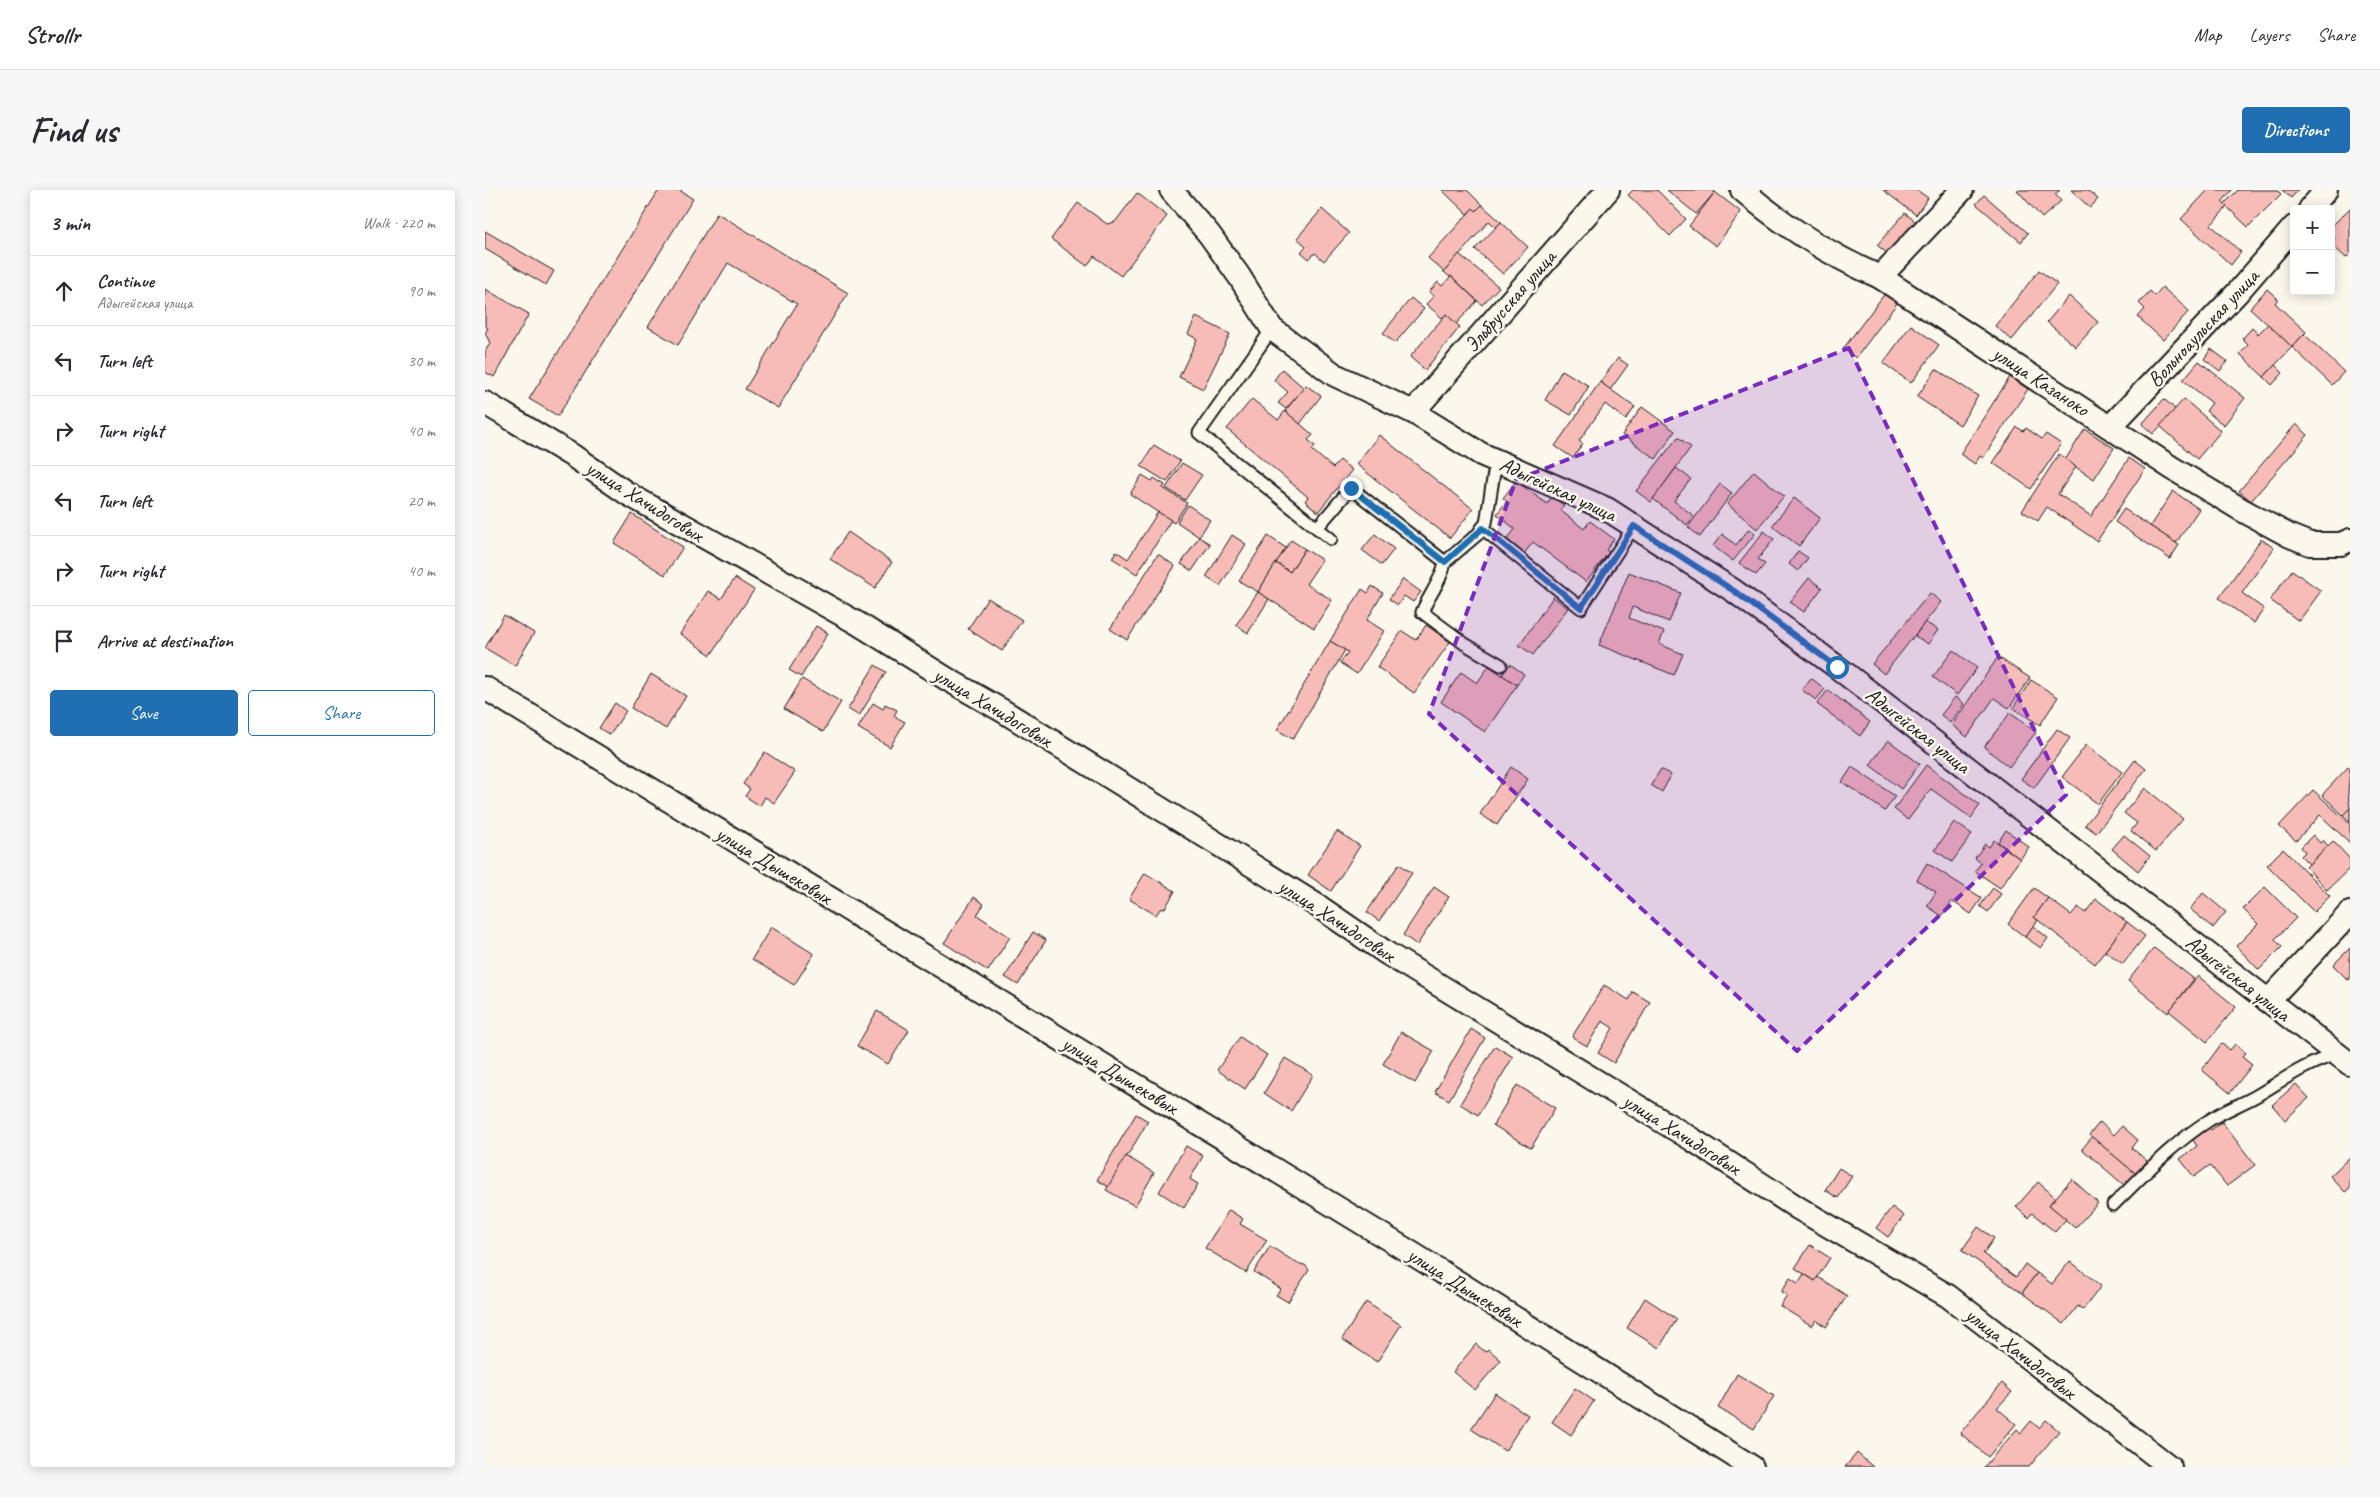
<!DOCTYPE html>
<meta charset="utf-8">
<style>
:root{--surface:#fff;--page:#f7f7f7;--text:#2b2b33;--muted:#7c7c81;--line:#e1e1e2;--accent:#1f6fb2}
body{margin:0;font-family:Caveat,sans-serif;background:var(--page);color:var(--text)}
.controls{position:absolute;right:15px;top:15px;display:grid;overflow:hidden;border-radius:5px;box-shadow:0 2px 12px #0003}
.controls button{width:45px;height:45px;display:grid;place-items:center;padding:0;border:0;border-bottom:1px solid var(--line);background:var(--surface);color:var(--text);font:25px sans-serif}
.stop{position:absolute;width:15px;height:15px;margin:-11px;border:4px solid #1f6fb2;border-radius:50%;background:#fff}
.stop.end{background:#1f6fb2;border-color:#fff;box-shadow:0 1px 5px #0008}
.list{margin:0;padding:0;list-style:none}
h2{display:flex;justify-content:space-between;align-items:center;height:65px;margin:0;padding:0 20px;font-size:21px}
h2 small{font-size:16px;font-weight:400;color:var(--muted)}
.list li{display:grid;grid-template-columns:32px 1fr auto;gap:15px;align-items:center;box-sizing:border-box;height:70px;padding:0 20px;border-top:1px solid var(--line)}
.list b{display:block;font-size:19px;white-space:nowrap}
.list p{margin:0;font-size:16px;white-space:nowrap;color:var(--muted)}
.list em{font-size:16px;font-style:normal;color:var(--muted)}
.actions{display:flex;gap:10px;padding:15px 20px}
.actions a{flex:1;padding:11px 0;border:1px solid var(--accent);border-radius:5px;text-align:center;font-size:18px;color:var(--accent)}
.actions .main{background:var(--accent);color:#fff}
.icon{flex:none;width:28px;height:28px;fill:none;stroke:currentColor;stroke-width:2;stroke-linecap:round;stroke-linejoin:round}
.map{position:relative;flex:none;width:1865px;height:1277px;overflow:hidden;border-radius:5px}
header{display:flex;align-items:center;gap:30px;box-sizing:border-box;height:70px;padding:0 25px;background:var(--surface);border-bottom:1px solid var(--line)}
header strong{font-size:24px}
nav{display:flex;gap:28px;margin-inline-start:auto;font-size:18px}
.intro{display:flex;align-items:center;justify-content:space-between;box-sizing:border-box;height:120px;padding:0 30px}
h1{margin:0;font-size:35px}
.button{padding:12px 22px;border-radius:5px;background:var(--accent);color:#fff;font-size:18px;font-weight:700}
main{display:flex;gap:30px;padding:0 30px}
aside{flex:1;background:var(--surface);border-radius:5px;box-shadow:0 2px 12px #0003}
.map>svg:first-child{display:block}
.building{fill:#f7bbb8;stroke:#1c1c1c}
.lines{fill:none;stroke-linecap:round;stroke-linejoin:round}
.lane-casing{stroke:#1c1c1c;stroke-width:15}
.street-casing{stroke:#1c1c1c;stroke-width:26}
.lane{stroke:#fbf7ec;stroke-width:11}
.street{stroke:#fbf7ec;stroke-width:22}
.route{stroke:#1f6fb2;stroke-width:6}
.marked{fill:#7b2cbf;fill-opacity:0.2;stroke:#7b2cbf;stroke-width:4;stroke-dasharray:10 6;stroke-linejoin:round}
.labels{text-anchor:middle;stroke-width:5;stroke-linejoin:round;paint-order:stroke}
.street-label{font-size:21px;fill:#1c1c1c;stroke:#fbf7ec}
</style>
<header>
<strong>Strollr</strong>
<nav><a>Map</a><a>Layers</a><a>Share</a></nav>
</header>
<div class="intro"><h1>Find us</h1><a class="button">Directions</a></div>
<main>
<aside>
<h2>3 min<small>Walk · 220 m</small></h2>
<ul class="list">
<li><svg class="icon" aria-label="ahead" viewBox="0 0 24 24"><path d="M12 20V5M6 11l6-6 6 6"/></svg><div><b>Continue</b><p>Адыгейская улица</p></div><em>90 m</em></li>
<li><svg class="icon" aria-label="left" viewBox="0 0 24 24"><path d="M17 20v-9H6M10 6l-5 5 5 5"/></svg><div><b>Turn left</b></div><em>30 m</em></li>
<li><svg class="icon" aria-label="right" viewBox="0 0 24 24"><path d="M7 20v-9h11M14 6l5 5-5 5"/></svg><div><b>Turn right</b></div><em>40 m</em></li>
<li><svg class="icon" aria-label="left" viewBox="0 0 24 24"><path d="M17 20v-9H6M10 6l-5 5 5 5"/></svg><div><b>Turn left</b></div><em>20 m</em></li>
<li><svg class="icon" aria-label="right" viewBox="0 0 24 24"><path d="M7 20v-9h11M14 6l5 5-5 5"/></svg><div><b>Turn right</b></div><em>40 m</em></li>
<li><svg class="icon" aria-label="arrive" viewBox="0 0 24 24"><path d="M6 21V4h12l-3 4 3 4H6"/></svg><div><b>Arrive at destination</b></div></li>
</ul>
<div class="actions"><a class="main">Save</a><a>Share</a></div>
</aside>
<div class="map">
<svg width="1865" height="1277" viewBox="0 0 1865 1277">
<rect width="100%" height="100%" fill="#fbf7ec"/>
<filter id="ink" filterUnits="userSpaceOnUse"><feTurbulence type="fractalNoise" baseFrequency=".02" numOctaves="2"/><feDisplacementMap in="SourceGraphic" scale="10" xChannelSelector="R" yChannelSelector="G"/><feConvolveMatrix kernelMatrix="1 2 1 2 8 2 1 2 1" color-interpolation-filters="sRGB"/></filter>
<g filter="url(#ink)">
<!-- building -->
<g class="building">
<path d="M174 0H194L208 9 73 226 44 209Z"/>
<path d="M957 0H982L997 15 991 21 988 18 982 24Z"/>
<path d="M1148 0H1172L1201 29 1185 46 1143 5Z"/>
<path d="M1182 0H1227L1230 2 1211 24Z"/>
<path d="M1398 0H1432L1443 8 1431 25Z"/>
<path d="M1532 0H1575L1570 4 1576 11 1557 28Z"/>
<path d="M1586 0H1602L1613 9 1605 18Z"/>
<path d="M1723 0H1747L1737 12 1742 17 1726 35 1756 62 1746 75 1696 29Z"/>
<path d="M1753 0H1792L1796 4 1763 37 1739 14Z"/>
<path d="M1797 0H1813L1806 8Z"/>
<path d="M1230 2 1256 22 1231 56 1204 36Z"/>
<path d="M652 3 682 26 636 86 609 66 602 76 566 49 593 13 622 34 630 32Z"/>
<path d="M1499 5 1543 43 1536 52 1491 14Z"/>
<path d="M997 15 1016 32 1011 37 1004 31 959 82 943 68 988 18 991 21Z"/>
<path d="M1865 18V64L1861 68 1846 54 1850 49 1846 45V37Z"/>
<path d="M837 19 864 43 839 71 830 63 824 69 816 62 821 56 812 48Z"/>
<path d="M232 23 363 103 293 218 260 199 312 114 243 73 193 155 163 137Z"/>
<path d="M1420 23 1431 32 1403 64 1392 55Z"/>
<path d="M1016 32 1043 57 1018 84 990 59Z"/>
<path d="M0 41 69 81 61 95 0 59Z"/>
<path d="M974 64 1014 97 997 115 966 86 965 87 959 82Z"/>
<path d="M1554 80 1572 94 1527 150 1510 136Z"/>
<path d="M966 86 992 111 971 134 961 124 957 128 941 114 949 106 944 102 953 92 957 96Z"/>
<path d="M1677 97 1704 121 1678 150 1653 127 1660 119 1654 113 1665 101 1670 106Z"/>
<path d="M0 99 44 124 9 187 0 182V162L5 153 0 143 3 138 0 136Z"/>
<path d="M1782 99 1793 109 1790 113 1821 142 1807 157 1765 118Z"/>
<path d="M1401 102 1413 112 1371 168 1358 159Z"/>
<path d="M1584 106 1613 132 1591 157 1562 132Z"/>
<path d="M926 108 939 119 910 153 898 143Z"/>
<path d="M961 124 975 137 940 180 925 167Z"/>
<path d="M711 127 745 144 718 199 694 187 712 149 703 144Z"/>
<path d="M1783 134 1807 157 1779 187 1755 164 1763 155 1757 149 1767 138 1773 144Z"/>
<path d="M1426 135 1454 155 1426 193 1398 173Z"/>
<path d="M1819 144 1859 182 1847 195 1807 157Z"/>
<path d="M1726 159 1742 171 1735 181 1719 169Z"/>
<path d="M1133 168 1143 175 1125 200 1115 192Z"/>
<path d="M1714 171 1760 208 1739 235 1721 221 1727 213 1698 190Z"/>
<path d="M1790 175 1798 183 1787 195 1779 187Z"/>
<path d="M797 179 819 198 801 219 793 213 803 202 789 190Z"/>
<path d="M1451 179 1493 206 1475 235 1432 207Z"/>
<path d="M1077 180 1104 196 1086 225 1060 210Z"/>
<path d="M1525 187 1543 199 1498 268 1495 266 1490 274 1475 264Z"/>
<path d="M1115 192 1150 217 1141 230 1120 214 1094 251 1098 254 1088 268 1070 256Z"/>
<path d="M821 195 836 206 815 234 800 221Z"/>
<path d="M767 209 793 230 800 221 828 245 823 250 830 256 827 260 848 278 855 270 867 280 833 322 820 311 823 307 742 239Z"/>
<path d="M1679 209 1691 220 1668 244 1657 234Z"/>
<path d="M1699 209 1736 241 1712 269 1675 236Z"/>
<path d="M1157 217 1190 241 1171 269 1137 245Z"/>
<path d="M1811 234 1823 245 1766 311 1754 301Z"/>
<path d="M1532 237 1538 241 1541 238 1557 249 1561 244 1576 254 1546 299 1508 273Z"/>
<path d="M1600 239 1629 258 1609 289 1580 270Z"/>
<path d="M894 245 988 319 965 348 871 274Z"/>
<path d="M1193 247 1206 257 1166 312 1151 301Z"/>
<path d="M669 255 695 271 682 292 656 276Z"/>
<path d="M1574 264 1591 277 1573 304 1606 326 1644 268 1660 279 1612 351 1562 317 1553 331 1537 321Z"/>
<path d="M697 273 717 285 700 310 681 298Z"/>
<path d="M1191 278 1206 289 1189 311 1209 326 1202 335 1168 309Z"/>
<path d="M1269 281 1299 306 1272 339 1242 314Z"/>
<path d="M657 285 667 291 669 288 680 295 678 298 702 313 689 333 645 304Z"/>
<path d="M1031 291 1062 314 1067 307 1079 315 1075 320 1099 339 1105 331 1129 349 1121 360 1124 362 1101 392 1048 352 1038 365 1021 351 1030 339 1012 324 1022 311 1018 308Z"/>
<path d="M1235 294 1247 303 1215 347 1203 337Z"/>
<path d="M1688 301 1714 319 1691 353 1665 336Z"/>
<path d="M1309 308 1335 328 1314 356 1287 336Z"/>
<path d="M703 315 725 330 714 347 692 332Z"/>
<path d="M1639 319 1694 355 1685 369 1630 332Z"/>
<path d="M673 322 686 330 652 384 627 368 631 361 643 369Z"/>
<path d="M147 324 198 357 180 385 129 353Z"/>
<path d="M1264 339 1270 344 1248 371 1228 356 1237 344 1251 355Z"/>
<path d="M1279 341 1289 349 1273 369 1280 374 1271 385 1254 373Z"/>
<path d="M363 342 407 372 390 398 345 369Z"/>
<path d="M890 344 909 359 897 375 877 360Z"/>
<path d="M747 345 761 354 735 396 721 387Z"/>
<path d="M783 346 801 358 773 402 754 391Z"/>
<path d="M714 347 725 354 707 381 696 374Z"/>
<path d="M1776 349 1789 358 1757 403 1779 419 1769 433 1734 408Z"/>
<path d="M806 350 820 359 805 382 791 373Z"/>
<path d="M820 359 837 370 821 394 847 410 829 438 773 402 791 373 805 382Z"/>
<path d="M1313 361 1323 368 1313 381 1304 374Z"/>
<path d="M673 364 690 376 642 450 625 439Z"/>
<path d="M1807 380 1836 401 1814 431 1785 410Z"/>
<path d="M1144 382 1196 403 1184 432 1148 417 1144 428 1179 442 1174 454 1198 464 1189 485 1114 455Z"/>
<path d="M250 388 269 400 226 465 195 444 223 401 236 409Z"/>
<path d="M1324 388 1337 398 1319 422 1305 412Z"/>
<path d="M918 389 936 402 928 412 919 406 913 415 904 409Z"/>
<path d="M887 396 898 403 882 430 899 441 872 484 855 473 863 462 845 451 877 399 883 403Z"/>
<path d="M773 402 784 409 763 443 751 435Z"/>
<path d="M1445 403 1456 412 1399 484 1387 474Z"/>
<path d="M1068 407 1083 418 1048 465 1034 455Z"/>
<path d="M503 408 537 430 517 461 483 439Z"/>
<path d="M19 425 49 443 30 476 0 458Z"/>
<path d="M1440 432 1453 440 1443 454 1430 446Z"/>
<path d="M941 435 965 452 929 503 892 477 917 441 931 450Z"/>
<path d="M331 436 343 443 316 487 304 480Z"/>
<path d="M845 451 860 460 808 549 792 540Z"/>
<path d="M1468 460 1492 478 1472 505 1448 487Z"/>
<path d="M1513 467 1545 488 1524 518 1509 508 1482 547 1467 535Z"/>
<path d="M1025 474 1039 484 1032 495 1017 485Z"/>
<path d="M390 475 401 482 374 526 363 519Z"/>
<path d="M1004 476 1032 495 1000 542 956 512 976 482 992 493Z"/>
<path d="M166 484 201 506 181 539 146 518Z"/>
<path d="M1326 488 1340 499 1331 510 1317 500Z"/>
<path d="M317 489 356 512 338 542 299 519Z"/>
<path d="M1546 490 1573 507 1555 535 1528 518Z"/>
<path d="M1343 500 1385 532 1375 546 1332 514Z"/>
<path d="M1470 507 1479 514 1465 533 1456 525Z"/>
<path d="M130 513 141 521 125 545 114 538Z"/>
<path d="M388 513 398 519 400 514 412 520 409 526 420 532 405 557 373 538Z"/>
<path d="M1525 523 1551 542 1524 577 1499 557Z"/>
<path d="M1572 539 1585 548 1549 598 1536 589Z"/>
<path d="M1403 550 1435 574 1416 599 1385 575Z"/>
<path d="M1601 555 1637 582 1613 614 1577 587Z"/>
<path d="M280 562 310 582 289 613 280 607 275 616 260 606 265 599 258 594Z"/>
<path d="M1650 570 1661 579 1611 643 1600 635Z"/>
<path d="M1441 575 1495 615 1486 628 1446 599 1423 630 1409 619Z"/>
<path d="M1026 577 1043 589 1012 635 995 624Z"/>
<path d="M1367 577 1410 606 1400 621 1357 592Z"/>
<path d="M1863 577 1865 579 1863 602 1865 618 1858 625 1837 605Z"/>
<path d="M1176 579 1186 585 1177 602 1166 595Z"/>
<path d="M1660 598 1698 629 1671 661 1646 641 1652 633 1639 623Z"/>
<path d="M1828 600 1865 634V653L1835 625 1811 651 1794 636Z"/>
<path d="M1865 618V632L1858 625Z"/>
<path d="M1469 632 1487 644 1467 672 1450 660Z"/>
<path d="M1521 640 1544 657 1535 669 1513 652Z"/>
<path d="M852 641 875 656 846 701 823 685Z"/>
<path d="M1639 645 1665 666 1653 681 1627 659Z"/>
<path d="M1828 645 1835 653 1838 650 1843 656 1824 674 1816 666 1820 662 1816 657Z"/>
<path d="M1509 650 1535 669 1515 698 1490 681 1496 673 1490 668 1500 654 1504 657Z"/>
<path d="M1848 651 1865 669V678L1842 700 1821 677Z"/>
<path d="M1798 659 1845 706 1829 722 1782 675Z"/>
<path d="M1442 673 1497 708 1486 724 1467 711 1457 726 1442 716 1451 702 1432 690Z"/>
<path d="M914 674 927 683 894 731 882 722Z"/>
<path d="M660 683 690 701 680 718 675 719 671 725 644 709Z"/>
<path d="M949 697 964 707 932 755 918 745Z"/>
<path d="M1780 697 1811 728 1790 749 1797 757 1774 780 1751 756 1773 734 1758 719Z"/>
<path d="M1508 698 1516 704 1503 722 1495 716Z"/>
<path d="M1549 698 1563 708 1549 727 1553 730 1540 747 1523 734Z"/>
<path d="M1718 703 1741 722 1728 738 1705 719Z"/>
<path d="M489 707 499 714 492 725 525 747 503 781 459 753Z"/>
<path d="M1563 708 1586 725 1593 717 1600 723 1611 709 1642 732 1610 774 1549 727Z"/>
<path d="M1642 732 1660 746 1638 774 1620 761Z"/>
<path d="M1548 736 1563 748 1556 758 1540 747Z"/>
<path d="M286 737 329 764 309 795 267 769Z"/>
<path d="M548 742 561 750 533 795 520 787Z"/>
<path d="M1669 758 1709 789 1683 823 1643 791Z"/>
<path d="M1865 758V789L1863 790 1848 775Z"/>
<path d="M1713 786 1751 817 1722 852 1684 821Z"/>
<path d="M1119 795 1144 810 1148 802 1165 812 1129 873 1113 863 1128 838 1117 831 1102 856 1087 847Z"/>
<path d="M392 821 424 840 403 874 372 856Z"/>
<path d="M986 839 1000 848 964 910 950 902Z"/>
<path d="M916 842 949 861 930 893 898 874Z"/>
<path d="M755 847 782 865 760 899 732 880Z"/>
<path d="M1737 853 1745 860 1750 854 1761 863 1757 867 1767 875 1745 903 1717 880Z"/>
<path d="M1010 856 1028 867 993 925 975 914Z"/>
<path d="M800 868 828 885 806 921 779 903Z"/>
<path d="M1811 894 1824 908 1800 930 1787 915Z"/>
<path d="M1032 895 1070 918 1046 958 1008 935Z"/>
<path d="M651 924 663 931 624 997 612 990Z"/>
<path d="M1615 932 1629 945 1637 936 1653 950 1647 958 1662 971 1651 984 1604 945Z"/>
<path d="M1737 932 1770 975 1742 996 1725 975 1709 987 1695 969 1712 956 1708 950 1724 938 1726 940Z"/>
<path d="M1607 947 1651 984 1640 996 1597 959Z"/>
<path d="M701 956 718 966 705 989 713 994 699 1018 674 1002Z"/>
<path d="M641 966 669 983 650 1016 621 1000Z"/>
<path d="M1865 967V998L1860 1002 1845 986Z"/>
<path d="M1354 978 1367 986 1353 1008 1340 1000Z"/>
<path d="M1587 989 1613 1013 1590 1038 1564 1015Z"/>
<path d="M1553 992 1570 1007 1564 1015 1581 1029 1570 1042 1547 1023 1543 1028 1531 1017Z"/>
<path d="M1407 1017 1419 1026 1403 1047 1391 1038Z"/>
<path d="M744 1020 758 1029 755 1034 782 1050 761 1083 720 1058Z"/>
<path d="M1493 1037 1509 1048 1498 1064 1531 1087 1540 1074 1552 1083 1537 1103 1477 1060Z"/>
<path d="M1325 1055 1345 1068 1330 1091 1310 1078Z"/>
<path d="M785 1056 813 1074 820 1075 824 1080 803 1112 791 1105 796 1099 769 1082Z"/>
<path d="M1585 1071 1616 1096 1598 1120 1593 1116 1579 1134 1537 1103 1552 1083 1567 1094Z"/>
<path d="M1319 1084 1330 1091 1333 1087 1362 1106 1341 1137 1331 1130 1327 1136 1295 1116 1302 1105 1296 1102 1305 1088 1313 1093Z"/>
<path d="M1160 1108 1192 1129 1174 1158 1142 1138Z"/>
<path d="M881 1112 916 1135 892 1172 857 1149Z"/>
<path d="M991 1154 1000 1162 1003 1159 1016 1170 990 1200 968 1182Z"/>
<path d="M1252 1184 1289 1206 1269 1239 1233 1218Z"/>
<path d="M1517 1193 1527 1202 1512 1218 1531 1234 1503 1267 1475 1243Z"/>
<path d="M1090 1198 1109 1211 1086 1245 1067 1232Z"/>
<path d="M1010 1203 1043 1225 1020 1261 986 1239Z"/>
<path d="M1561 1230 1574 1241 1544 1277H1499L1532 1239 1536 1243 1546 1231 1554 1238Z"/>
<path d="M1372 1263 1388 1277H1360Z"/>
</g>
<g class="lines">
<!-- lane casing -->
<g class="lane-casing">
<g id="lane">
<path d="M787 139 714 243 846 349"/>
<path d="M832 338 866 298 960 372 993 344 1001 333 1011 270"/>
<path d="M997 338 1096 418 1149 336"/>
<path d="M960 372C957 390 944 405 937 422L980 454 1016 475"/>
<path d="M1628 1015C1658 986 1688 953 1723 931 1738 921 1755 915 1771 906 1798 890 1822 873 1852 864"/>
</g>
</g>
<!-- street casing -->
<g class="street-casing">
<g id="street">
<path d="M686 0 724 44 754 86 787 139 850 185 928 222 996 264 1122 319 1249 401 1352 477 1865 874"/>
<path d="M1257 0C1299 36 1344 65 1395 87L1687 278 1757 320 1805 346 1825 354H1856L1865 350"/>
<path d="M1825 19 1841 0"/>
<path d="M1395 87 1477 0"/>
<path d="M0 213 88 266 143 304 372 433 462 489 518 521 833 716 903 764 1208 950 1313 1018 1463 1106 1685 1277"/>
<path d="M928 222 1123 0"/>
<path d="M1626 236 1752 103 1809 37"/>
<path d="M0 498 928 1064 1267 1277"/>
<path d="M1783 811 1865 723"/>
</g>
</g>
<!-- lane -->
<use href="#lane" class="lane"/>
<!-- street -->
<use href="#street" class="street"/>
</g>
</g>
<g class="lines" filter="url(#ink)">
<!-- route -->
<path class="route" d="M866 298 960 372 998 338 1096 418 1149 336 1249 401 1352 477"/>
</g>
<!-- marked area -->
<path class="marked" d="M1364 158 1581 605 1312 861 944 524 1031 290Z"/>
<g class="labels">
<!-- street labels -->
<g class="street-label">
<text transform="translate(1025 111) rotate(-49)" y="7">Эльбрусская улица</text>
<text transform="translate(1718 138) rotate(-47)" y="7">Вольноаульская улица</text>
<text transform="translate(1556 191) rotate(33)" y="7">улица Казаноко</text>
<text transform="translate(1073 299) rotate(25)" y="7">Адыгейская улица</text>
<text transform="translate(160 311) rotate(32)" y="7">улица Хачидоговых</text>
<text transform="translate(508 517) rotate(31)" y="7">улица Хачидоговых</text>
<text transform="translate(1433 540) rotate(38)" y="7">Адыгейская улица</text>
<text transform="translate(289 675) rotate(31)" y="7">улица Дышековых</text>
<text transform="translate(852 730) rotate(33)" y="7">улица Хачидоговых</text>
<text transform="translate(1753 788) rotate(38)" y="7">Адыгейская улица</text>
<text transform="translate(635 885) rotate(31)" y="7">улица Дышековых</text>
<text transform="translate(1197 944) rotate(32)" y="7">улица Хачидоговых</text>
<text transform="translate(980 1097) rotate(32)" y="7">улица Дышековых</text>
<text transform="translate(1536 1163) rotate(38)" y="7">улица Хачидоговых</text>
</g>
</g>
</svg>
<div class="controls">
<button>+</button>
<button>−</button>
</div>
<div class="stop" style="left:1352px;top:477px"></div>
<div class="stop end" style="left:866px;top:298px"></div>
</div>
</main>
